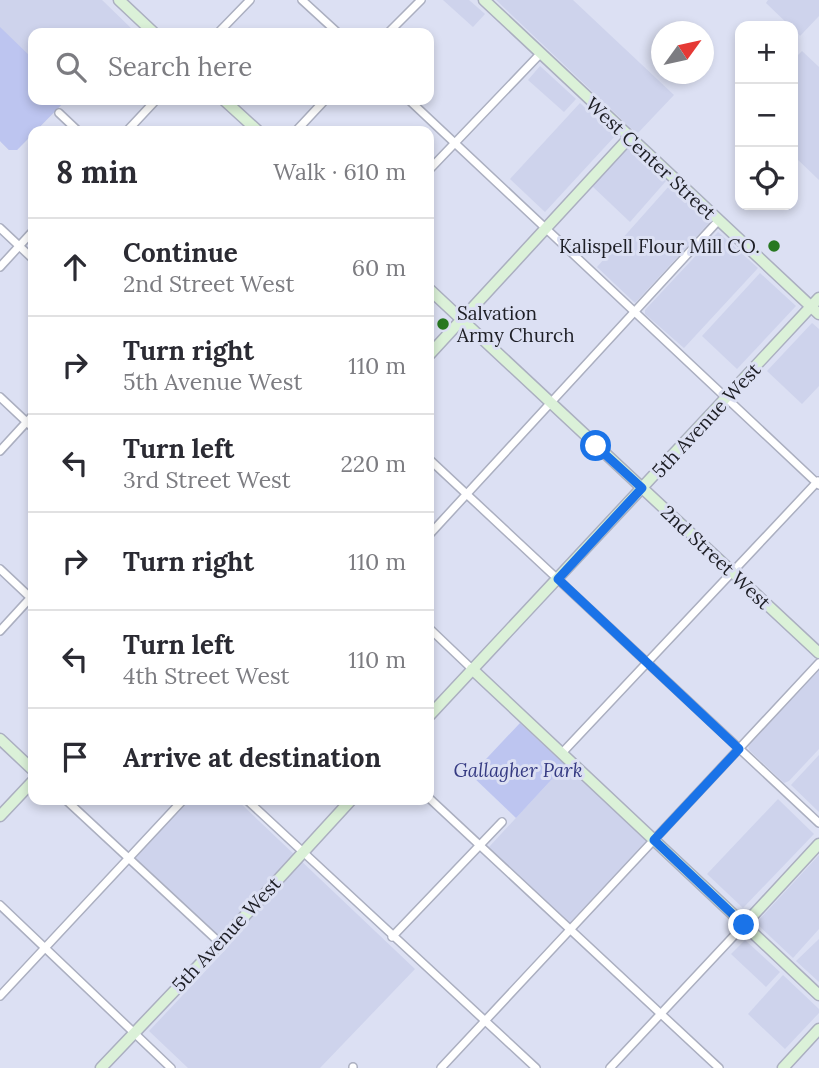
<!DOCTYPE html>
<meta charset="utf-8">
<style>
:root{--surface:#fff;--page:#f2f2f3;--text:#2b2b33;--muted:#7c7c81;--line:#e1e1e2}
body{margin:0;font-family:Lora,serif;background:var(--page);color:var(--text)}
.controls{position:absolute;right:21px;top:21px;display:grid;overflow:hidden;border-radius:14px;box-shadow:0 4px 10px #0003}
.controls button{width:63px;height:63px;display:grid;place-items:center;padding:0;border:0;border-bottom:2px solid var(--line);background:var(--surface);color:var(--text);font:35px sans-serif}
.compass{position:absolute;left:651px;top:21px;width:63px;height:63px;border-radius:50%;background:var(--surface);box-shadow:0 4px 10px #0003;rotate:57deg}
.stop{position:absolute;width:21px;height:21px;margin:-16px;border:5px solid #1a73e8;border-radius:50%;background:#fff}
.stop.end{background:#1a73e8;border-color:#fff;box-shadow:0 2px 7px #0008}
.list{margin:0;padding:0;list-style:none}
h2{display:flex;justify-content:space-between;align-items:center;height:91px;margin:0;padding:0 28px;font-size:30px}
h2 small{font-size:23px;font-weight:400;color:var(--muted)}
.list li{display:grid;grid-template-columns:46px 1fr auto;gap:21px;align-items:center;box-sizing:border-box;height:98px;padding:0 28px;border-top:2px solid var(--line)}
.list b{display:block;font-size:26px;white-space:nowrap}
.list p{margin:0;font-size:23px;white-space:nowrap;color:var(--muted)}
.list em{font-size:23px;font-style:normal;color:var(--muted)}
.icon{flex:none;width:38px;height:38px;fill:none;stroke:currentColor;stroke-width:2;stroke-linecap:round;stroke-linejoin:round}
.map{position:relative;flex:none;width:819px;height:1068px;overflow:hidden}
.search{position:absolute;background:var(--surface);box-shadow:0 4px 10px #0003;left:28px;top:28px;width:406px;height:77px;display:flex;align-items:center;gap:18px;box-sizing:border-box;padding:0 24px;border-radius:14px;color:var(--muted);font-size:26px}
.panel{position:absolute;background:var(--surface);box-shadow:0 4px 10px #0003;left:28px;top:126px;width:406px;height:679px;border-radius:14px}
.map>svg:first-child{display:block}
.built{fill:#ced3ec}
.green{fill:#bdc5f0}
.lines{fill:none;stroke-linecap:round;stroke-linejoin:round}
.street-casing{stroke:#abafc0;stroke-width:10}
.secondary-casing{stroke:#abafc0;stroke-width:13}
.street{stroke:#fff;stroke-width:7}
.secondary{stroke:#dbf1d8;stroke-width:10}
.route{stroke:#1a73e8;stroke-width:9}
.poi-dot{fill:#287821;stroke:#dce0f3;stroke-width:2.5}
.labels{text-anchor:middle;stroke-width:6;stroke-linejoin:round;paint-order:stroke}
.street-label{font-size:19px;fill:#1d1e25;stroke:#dce0f3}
.poi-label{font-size:19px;fill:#1d1e25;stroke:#dce0f3;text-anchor:end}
.park-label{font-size:19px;font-style:italic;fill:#353a82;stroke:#dce0f3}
</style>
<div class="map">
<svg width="819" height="1068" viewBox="0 0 819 1068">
<rect width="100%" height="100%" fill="#dce0f3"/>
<!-- built -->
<g class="built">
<path d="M0 0H102L133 30 129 33H33V100H66L17 150H9L0 141Z"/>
<path d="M443 0H469L485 14 473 27Z"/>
<path d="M496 0H573L674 95 637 134Z"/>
<path d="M768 0H819V16L800 36 793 26H790L766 3Z"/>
<path d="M802 51 819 67V180L793 155V60Z"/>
<path d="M540 66 576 99 564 112 528 80Z"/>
<path d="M580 103 615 136 545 212 510 179Z"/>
<path d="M628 147 666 181 630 222 591 185Z"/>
<path d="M670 185 709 223 635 303 597 267Z"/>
<path d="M718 232 758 268 684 348 645 314V310Z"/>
<path d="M760 273 796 306 737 369 702 336Z"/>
<path d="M812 323 819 329V386L802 404 767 371Z"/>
<path d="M819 668V749L789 781 784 783 749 750 748 744Z"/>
<path d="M819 755V812L791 785Z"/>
<path d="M565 765 647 842 570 924 489 847Z"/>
<path d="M778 799 814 834 743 908 707 874Z"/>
<path d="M189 800H237L415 969 320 1068H188L149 1031 228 947 134 858Z"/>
<path d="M819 855V929L793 958 756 923Z"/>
<path d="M819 939V982L796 961Z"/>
<path d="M745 940 780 972 766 987 731 954Z"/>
<path d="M783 975 819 1009V1013L785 1049 748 1014Z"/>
</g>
<!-- green -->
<g class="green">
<path d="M0 27 33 59V100H66L17 150H9L0 141Z"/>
<path d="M520 723 565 765 516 818 471 775Z"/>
</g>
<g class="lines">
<!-- street casing -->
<g class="street-casing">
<g id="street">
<path d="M302 0 338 33"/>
<path d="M218 33 250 0"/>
<path d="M388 33 421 0"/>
<path d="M409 100 819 485"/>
<path d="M59 113 78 131"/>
<path d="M127 131 156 100"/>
<path d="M296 131 325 100"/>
<path d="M429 170 541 53"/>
<path d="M0 228 33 259"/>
<path d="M0 267 33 231"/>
<path d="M0 397 33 428"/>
<path d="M0 451 33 415"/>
<path d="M429 459 819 823"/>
<path d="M429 535 718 221"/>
<path d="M0 569 33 600"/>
<path d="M429 628 472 669"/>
<path d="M0 631 33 595"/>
<path d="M562 753 818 481"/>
<path d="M429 798 719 1068"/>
<path d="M66 800 220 943"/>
<path d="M247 800 536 1068"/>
<path d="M0 905 171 1068"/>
<path d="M392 937 502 822"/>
<path d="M0 996 183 800"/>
<path d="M353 1067V1068"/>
<path d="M441 1068 819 663"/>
<path d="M610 1068 744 925"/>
</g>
</g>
<!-- secondary casing -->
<g class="secondary-casing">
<g id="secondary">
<path d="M119 0 154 33"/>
<path d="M484 0 819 314"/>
<path d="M224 100 258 131"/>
<path d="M429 289 819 653"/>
<path d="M429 355 629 138"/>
<path d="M472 669 819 995"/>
<path d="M429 716 819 298"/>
<path d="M0 739 33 770"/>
<path d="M0 816 33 781"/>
<path d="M744 925 819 844"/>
<path d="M101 1068 220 943 351 800"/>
<path d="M783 1068 819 1029"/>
</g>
</g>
<!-- street -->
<use href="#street" class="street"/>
<!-- secondary -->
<use href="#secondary" class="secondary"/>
</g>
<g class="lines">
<!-- route -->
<path class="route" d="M596 446 642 488 558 579 739 749 654 840 744 925"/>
</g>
<!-- markers -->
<g class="poi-dot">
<circle cx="774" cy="246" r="7"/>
<circle cx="443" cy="324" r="7"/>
</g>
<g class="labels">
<!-- street labels -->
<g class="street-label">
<text transform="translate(651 158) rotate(43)" y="7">West Center Street</text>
<text transform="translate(706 420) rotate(-47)" y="7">5th Avenue West</text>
<text transform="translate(716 557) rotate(43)" y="7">2nd Street West</text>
<text transform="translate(226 934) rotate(-47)" y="7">5th Avenue West</text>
</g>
<!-- poi labels -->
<g class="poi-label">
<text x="760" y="253">Kalispell Flour Mill CO.</text>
<text x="457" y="320" text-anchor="start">Salvation<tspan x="457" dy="22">Army Church</tspan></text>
</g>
<!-- park labels -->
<g class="park-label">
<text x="518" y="777">Gallagher Park</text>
</g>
</g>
</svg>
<div class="controls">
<button>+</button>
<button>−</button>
<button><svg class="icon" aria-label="locate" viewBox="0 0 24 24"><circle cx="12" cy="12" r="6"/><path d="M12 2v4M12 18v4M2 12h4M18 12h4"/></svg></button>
</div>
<svg class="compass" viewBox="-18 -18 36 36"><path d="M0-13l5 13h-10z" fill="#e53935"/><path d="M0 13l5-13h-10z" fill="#7c7c81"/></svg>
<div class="stop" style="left:596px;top:446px"></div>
<div class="stop end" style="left:744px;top:925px"></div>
<div class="search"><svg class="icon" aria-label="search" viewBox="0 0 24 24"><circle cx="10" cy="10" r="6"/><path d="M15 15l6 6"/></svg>Search here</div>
<section class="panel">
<h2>8 min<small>Walk · 610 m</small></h2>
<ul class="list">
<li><svg class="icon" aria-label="ahead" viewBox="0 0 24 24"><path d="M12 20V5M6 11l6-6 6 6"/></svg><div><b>Continue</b><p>2nd Street West</p></div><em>60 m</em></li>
<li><svg class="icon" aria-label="right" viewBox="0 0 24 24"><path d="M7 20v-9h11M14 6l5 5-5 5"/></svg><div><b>Turn right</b><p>5th Avenue West</p></div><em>110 m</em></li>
<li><svg class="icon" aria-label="left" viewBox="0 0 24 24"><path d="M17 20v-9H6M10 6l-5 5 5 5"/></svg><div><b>Turn left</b><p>3rd Street West</p></div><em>220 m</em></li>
<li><svg class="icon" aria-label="right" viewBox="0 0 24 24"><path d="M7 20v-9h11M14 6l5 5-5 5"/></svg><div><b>Turn right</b></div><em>110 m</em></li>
<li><svg class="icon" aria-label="left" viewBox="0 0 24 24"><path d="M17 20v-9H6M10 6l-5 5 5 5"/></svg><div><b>Turn left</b><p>4th Street West</p></div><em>110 m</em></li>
<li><svg class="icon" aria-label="arrive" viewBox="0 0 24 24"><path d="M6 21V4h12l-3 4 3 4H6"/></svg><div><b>Arrive at destination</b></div></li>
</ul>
</section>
</div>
